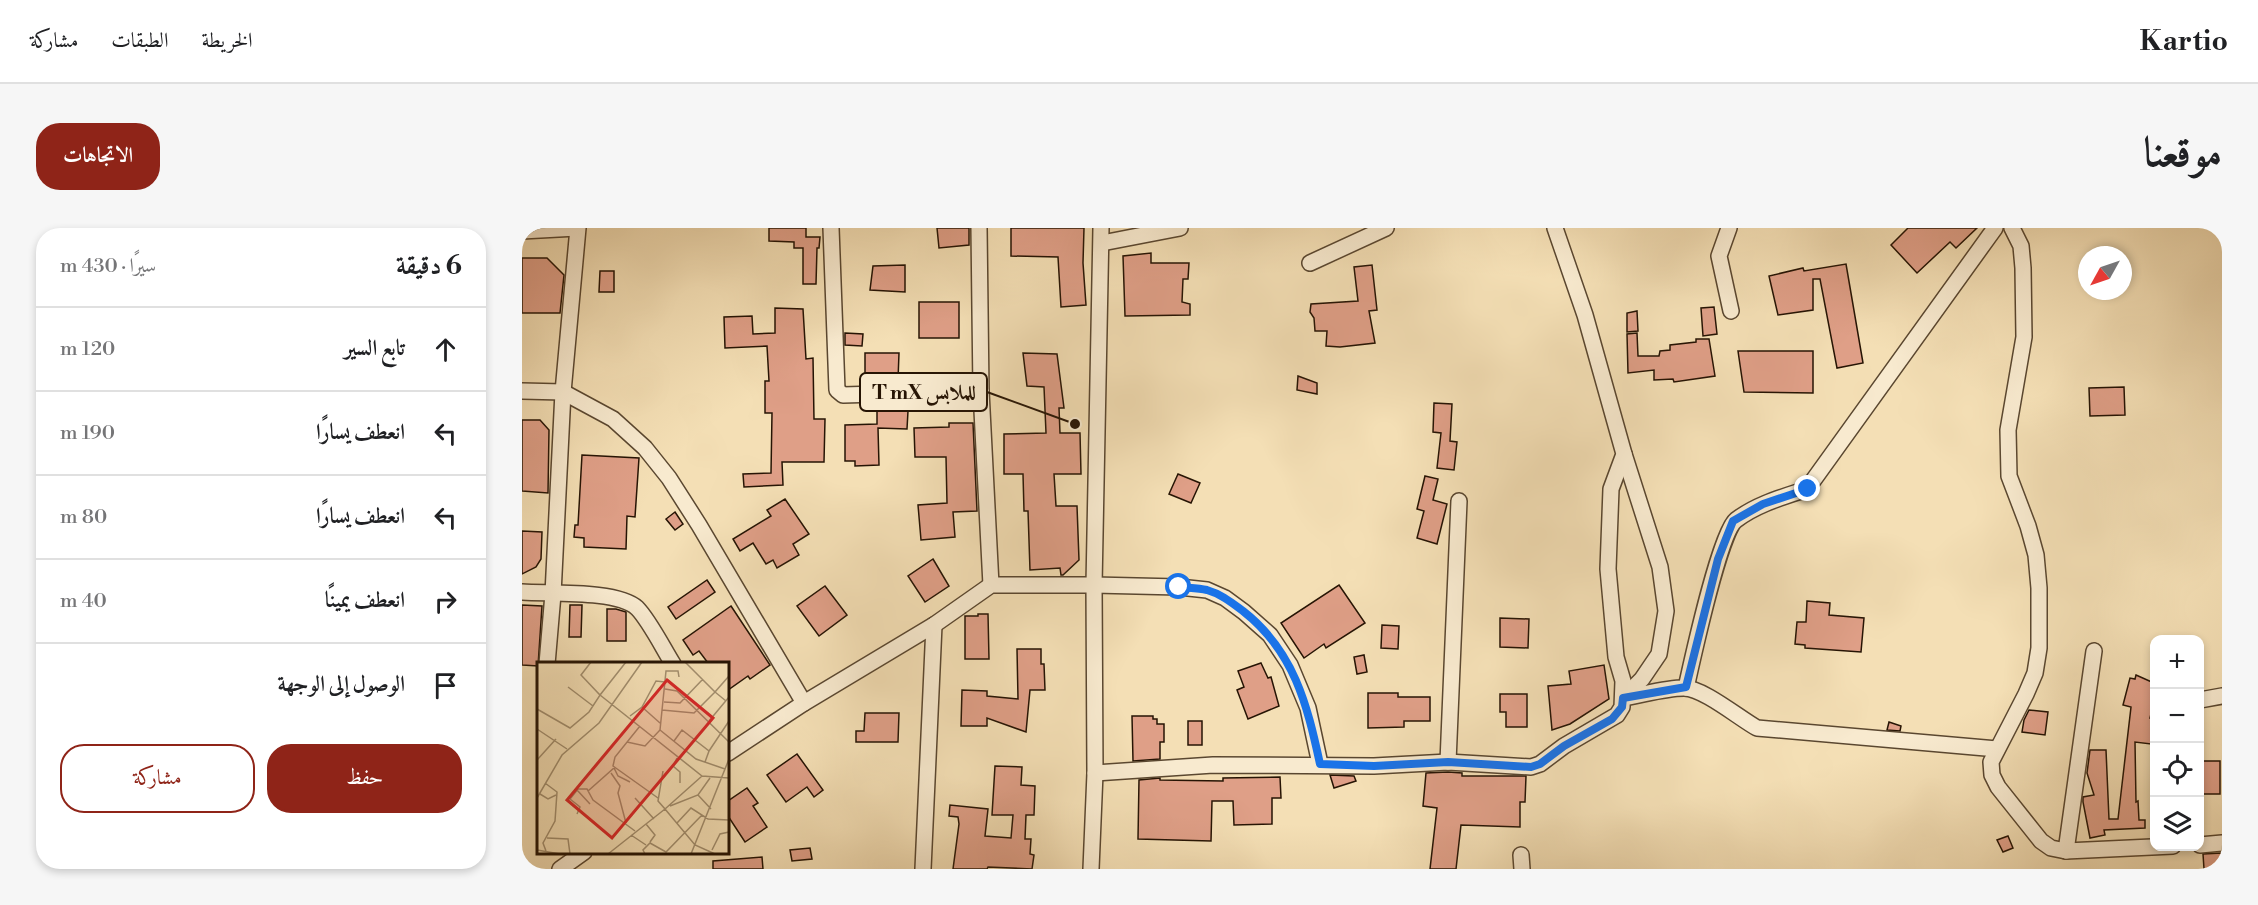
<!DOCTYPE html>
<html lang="ar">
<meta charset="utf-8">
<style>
:root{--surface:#fff;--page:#f6f6f6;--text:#202124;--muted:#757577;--line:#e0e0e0;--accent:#8f2418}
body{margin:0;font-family:"Libre Bodoni",Amiri,serif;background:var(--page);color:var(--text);direction:rtl}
.controls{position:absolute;right:18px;bottom:18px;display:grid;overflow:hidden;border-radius:12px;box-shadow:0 3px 9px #0003}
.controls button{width:54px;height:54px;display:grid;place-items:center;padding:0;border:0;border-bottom:2px solid var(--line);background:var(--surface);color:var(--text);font:30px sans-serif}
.compass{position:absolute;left:1556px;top:18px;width:54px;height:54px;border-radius:50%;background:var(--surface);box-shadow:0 3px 9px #0003;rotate:230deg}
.stop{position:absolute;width:18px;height:18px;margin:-14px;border:4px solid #1a73e8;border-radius:50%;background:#fff}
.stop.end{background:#1a73e8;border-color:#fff;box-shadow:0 2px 6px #0008}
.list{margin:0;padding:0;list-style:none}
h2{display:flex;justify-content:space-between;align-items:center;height:78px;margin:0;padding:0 24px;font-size:26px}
h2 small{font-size:20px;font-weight:400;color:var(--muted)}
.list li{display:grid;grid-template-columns:39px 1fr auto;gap:18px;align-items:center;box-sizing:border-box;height:84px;padding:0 24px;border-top:2px solid var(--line)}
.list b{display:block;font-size:22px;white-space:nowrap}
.list em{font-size:20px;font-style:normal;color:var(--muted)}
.actions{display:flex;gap:12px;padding:18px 24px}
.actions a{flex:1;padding:14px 0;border:2px solid var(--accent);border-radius:24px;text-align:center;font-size:21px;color:var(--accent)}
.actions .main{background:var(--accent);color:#fff}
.icon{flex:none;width:33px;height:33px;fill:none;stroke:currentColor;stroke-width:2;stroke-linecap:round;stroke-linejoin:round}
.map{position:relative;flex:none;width:1700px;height:641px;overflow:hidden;direction:ltr;border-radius:24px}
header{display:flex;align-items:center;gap:36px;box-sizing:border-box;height:84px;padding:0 30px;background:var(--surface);border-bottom:2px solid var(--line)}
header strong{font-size:28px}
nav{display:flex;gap:33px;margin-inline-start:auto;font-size:21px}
.intro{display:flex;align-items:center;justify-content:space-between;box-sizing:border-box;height:144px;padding:0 36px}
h1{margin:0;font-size:42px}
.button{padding:15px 27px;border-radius:24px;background:var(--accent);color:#fff;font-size:21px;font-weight:700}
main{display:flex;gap:36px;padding:0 36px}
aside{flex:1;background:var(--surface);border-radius:24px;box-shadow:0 3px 9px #0003}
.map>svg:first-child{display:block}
.building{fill:#df9f87;stroke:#261404;stroke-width:1.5}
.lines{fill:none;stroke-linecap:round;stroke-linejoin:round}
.minor-casing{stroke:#5a4730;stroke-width:18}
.minor{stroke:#f8eacf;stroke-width:15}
.route{stroke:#1a73e8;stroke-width:8}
.inset-road{fill:none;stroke:#a28e6e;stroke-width:1.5}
.view{fill:#d62828;fill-opacity:0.15;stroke:#d62828;stroke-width:3}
.inset-edge{fill:none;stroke:#261404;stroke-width:3}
.leader{fill:none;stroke:#261404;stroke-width:2}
.callout-dot{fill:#261404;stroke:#f8eacf;stroke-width:2}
.callout{fill:#f8eacf;stroke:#261404;stroke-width:2}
.callout-label{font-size:20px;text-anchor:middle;font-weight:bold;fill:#261404}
</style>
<header>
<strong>Kartio</strong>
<nav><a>الخريطة</a><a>الطبقات</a><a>مشاركة</a></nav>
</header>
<div class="intro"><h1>موقعنا</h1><a class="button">الاتجاهات</a></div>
<main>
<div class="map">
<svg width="1700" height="641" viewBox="0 0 1700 641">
<rect width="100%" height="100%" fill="#f4dfb5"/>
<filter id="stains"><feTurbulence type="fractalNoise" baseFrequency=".00333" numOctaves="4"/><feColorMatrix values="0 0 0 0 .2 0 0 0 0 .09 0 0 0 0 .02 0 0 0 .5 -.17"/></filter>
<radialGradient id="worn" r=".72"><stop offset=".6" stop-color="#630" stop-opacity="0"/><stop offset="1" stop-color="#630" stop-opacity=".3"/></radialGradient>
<!-- building -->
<g class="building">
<path d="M247 0H284V9H298L297 20H295L294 56H281V20H272V14L247 13Z"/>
<path d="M415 0H447V17L417 20Z"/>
<path d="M489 0H562L561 35 564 77 539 79 536 29 489 28Z"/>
<path d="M1386 0H1455L1434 20 1428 14 1395 45 1369 17Z"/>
<path d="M629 25V35H667L666 51H661L660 74 668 76V87L603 88 601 28Z"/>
<path d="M0 30H25L42 47 38 85H0Z"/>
<path d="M1324 36 1341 135 1315 140 1298 51H1291V82L1256 87 1247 48 1281 40 1282 43Z"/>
<path d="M383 37V64L348 62 351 38Z"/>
<path d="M850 37 855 82 847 83 853 115 818 119 804 118 805 103H793L792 90 788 84 789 76 836 73 832 39Z"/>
<path d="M78 43H92V64H77Z"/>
<rect x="397" y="74" width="40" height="36"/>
<path d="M1192 79 1195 106 1181 108 1179 80Z"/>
<path d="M253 80 281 81 284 131 291 130 292 191H303L302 234H260L261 257 222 259 221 246 249 245 250 185H243V153H247L245 118 203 120 202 89 230 88 231 106 253 105Z"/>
<path d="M1115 83 1116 103 1105 104V85Z"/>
<path d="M323 105 341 106 340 118 323 117Z"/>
<path d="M1115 105 1116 128H1137L1138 123 1148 122V117L1174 114V111H1187L1193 148 1152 154 1151 151 1132 152V142L1106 145 1105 106Z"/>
<path d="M1216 123H1291V165L1222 164Z"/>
<path d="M343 125H377L376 152H343Z"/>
<path d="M501 125 535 126 542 180H537L538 205H558L559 246H532L534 278H555L557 332 541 347H539L538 340 508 342 506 283H502L501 246H482V206L524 205 522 159 505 158Z"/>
<path d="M776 148 795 155V166L775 162Z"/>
<path d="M1602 159 1603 187 1568 188 1567 160Z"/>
<path d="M912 175 930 176 928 213 935 214 932 242 915 240 919 205 911 204Z"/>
<path d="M355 182 386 183 385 201 356 200 357 237 333 238V233H323V197L355 196Z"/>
<path d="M0 192H18L27 202 26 265 0 263Z"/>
<path d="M427 195H451L455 283 431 284 433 309 399 312 396 277 425 275 424 229H393L392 200 427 199Z"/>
<path d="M60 227 117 230 113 289 105 288 104 321 62 319V310L52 309 53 297H56Z"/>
<path d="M656 246 678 255 669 275 647 266Z"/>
<path d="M903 248 916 251 911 272 925 276 915 316 895 310 902 283 895 281Z"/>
<path d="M263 271 287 306 271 316 277 327 255 340 251 332 244 336 231 315 218 323 211 311 249 288 245 282Z"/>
<path d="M153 284 161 296 153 302 144 291Z"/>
<path d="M0 303 20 304 19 331 14 339 0 346Z"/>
<path d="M411 331 427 358 403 374 386 348Z"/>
<path d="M185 352 193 364 154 391 146 379Z"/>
<path d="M817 357 843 395 804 420 802 416 782 430 759 395Z"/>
<path d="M303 358 325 387 297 408 275 378Z"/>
<path d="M1285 373 1308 375 1307 387 1342 390 1339 424 1283 420V417L1273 416 1275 394H1284Z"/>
<path d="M0 377 20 378 16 438 0 437Z"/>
<path d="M48 377H60L59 409H47Z"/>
<path d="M209 378 248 437 228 451 226 448 206 462V435H186L177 423 171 427 161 412Z"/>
<path d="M85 381H94L104 384V413H85Z"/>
<path d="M456 386H466L467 431H443V388H456Z"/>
<path d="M978 390 1007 391 1006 420 978 419Z"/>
<path d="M860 397 877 398 876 421 859 420Z"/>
<path d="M495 421H519V436H522L523 462H508L504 504 465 490V498H439L440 462 465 463V468L496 471Z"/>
<path d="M842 427 845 444 835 446 832 429Z"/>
<path d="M739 435 746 450 749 449 757 478 726 491 715 462 722 459 716 443Z"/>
<path d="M1082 437 1087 471 1048 496 1030 502 1026 458 1049 456 1047 443Z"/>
<path d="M1614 447 1632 455V474L1628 490H1632L1629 516 1613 514 1614 574 1616 573 1617 592H1623V600L1582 602 1583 607 1568 610 1561 574V569L1572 567 1565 545 1568 522H1584L1587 591H1596L1609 479 1601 477 1608 450 1613 451Z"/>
<path d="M846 465H876V469H908V493H882V499L846 500Z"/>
<path d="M978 466H1005V499H984V484H978Z"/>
<path d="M1507 482 1526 484 1523 507 1500 504 1502 492Z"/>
<path d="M343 485H377L376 514H334V503H342Z"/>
<path d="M610 488H631V491H635V496H642V514H638V531L611 533Z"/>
<rect x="666" y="493" width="14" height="24"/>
<path d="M1367 494 1379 498 1378 503 1365 502Z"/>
<path d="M275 526 301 562 292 569 285 559 264 574 245 547Z"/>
<rect x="1677" y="533" width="21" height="33"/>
<path d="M473 538 500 539 499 557 513 558 512 587H504L503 611H509L508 626 512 627 510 641 466 639 465 641H431L437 596 436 589 427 588 428 577 466 581 463 608 489 610 491 587H470Z"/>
<path d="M926 544 940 545V548H1004L1003 574H998V599L939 597 934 641H908L915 580 901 578 904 545Z"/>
<path d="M808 547 832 548 834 553 812 560Z"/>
<path d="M758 549 759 570H750V596L712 597 711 573H690L689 613 616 611 617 552 638 550V552L701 553V550Z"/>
<path d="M225 560 236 575 231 578 245 599 223 614 206 588V573Z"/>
<path d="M1486 608 1491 620 1481 624 1475 612Z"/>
<path d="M288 620 290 631 270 633 268 622Z"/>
<path d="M1700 625V641H1682L1681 626Z"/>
<path d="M240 629 241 641H191V633Z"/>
</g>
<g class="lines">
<!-- minor casing -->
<g class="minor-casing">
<g id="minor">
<path d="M309 0 315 162 321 167 459 163"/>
<path d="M457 0 459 163 469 357"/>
<path d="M1207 0 1197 28 1209 83"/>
<path d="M1490 0 1499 18 1501 40 1502 109 1486 202 1487 248 1506 298 1514 327 1517 360V420L1513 445 1504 466 1469 534 1470 547 1476 559 1519 613 1529 620 1544 623 1651 618"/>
<path d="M0 3 55 0"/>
<path d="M580 15 658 0"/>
<path d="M788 35 864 0"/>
<path d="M0 163 41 164 91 191 123 220 147 250 177 297 282 475"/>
<path d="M0 364C28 366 96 362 115 380 127 392 141 420 151 436"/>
<path d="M25 436 31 366 41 164 56 0"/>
<path d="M1164 460C1170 433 1198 304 1214 292 1235 276 1261 269 1285 261L1473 0"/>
<path d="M1101 470C1121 467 1142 460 1162 460 1181 460 1217 490 1235 500L1475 521"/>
<path d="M1101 470 1120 451 1137 426 1144 383 1138 339 1102 226"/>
<path d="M1678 472 1700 468"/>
<path d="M206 525 282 475 412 397 469 357H572L657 359 685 362 703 370 722 384 748 407 768 437 786 480 798 536"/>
<path d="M926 534 937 273"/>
<path d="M573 545 691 537 852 538 926 534 1009 539 1018 536 1042 518 1095 487 1100 479 1101 453 1094 429 1086 341 1089 261 1102 226 1063 87 1033 0"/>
<path d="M1678 617 1700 615"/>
<path d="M1544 623 1572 423"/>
<path d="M999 627 1000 641"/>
<path d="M38 641 62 624"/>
<path d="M401 641 412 397"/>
<path d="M569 641 573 545 572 357 579 0"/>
</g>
</g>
<!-- minor -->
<use href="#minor" class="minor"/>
</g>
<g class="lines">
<!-- route -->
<path class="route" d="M657 359C666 360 676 360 685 362 699 366 710 375 721 383 772 423 785 476 798 536L852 538 926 534 1009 539 1018 536 1042 518 1090 491 1100 479 1101 470 1164 459 1196 331 1211 293 1241 276 1286 261"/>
</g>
<!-- overview -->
<g transform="translate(15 434)">
<rect width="192" height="192" fill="#f4dfb5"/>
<path class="inset-road" d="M54 0 44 13 63 33 89 0M31 25 56 44M128 27 140 29 192 80M189 39 178 30 192 14M127 40 143 41 166 17M105 45 123 61M0 47 33 66 52 50 63 33 165 114 192 116M125 48 157 51 178 30 148 0M93 54 105 45 119 19 128 20M172 59 192 35M103 64 78 95 76 104 121 136M0 67 30 87M123 68 159 97 188 107M137 79 145 68 172 89 168 100M90 80 108 84 123 68 129 9H141L142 15M172 89 192 59M140 96 136 104 143 110V121M0 98 19 77M74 111 83 124 81 131 89 161M165 114 128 147 158 183 178 192M8 121 20 130 18 159 6 181 9 189M40 128 53 142M51 129 77 106 81 114 93 120M3 132 11 137 19 133M161 133 174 147M0 136 25 93 62 61 105 0M98 136 117 157M133 144 161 133 173 116M40 152 43 145 33 137 41 127H50L56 138 98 169M140 161 154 146 171 157 192 158M109 162 118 173 113 180M94 173 109 183M10 176 31 177 33 192M0 188 23 192M175 188 183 172 192 170M71 192 128 147 121 139 126 109M108 192 106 188 113 181 129 190 165 153M154 192 192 97"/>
<path class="view" d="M130 18 176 56 75 176 30 138Z"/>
<rect width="192" height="192" class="inset-edge"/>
</g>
<!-- callouts -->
<path class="leader" d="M553 196L465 164"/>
<circle class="callout-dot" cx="553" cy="196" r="6"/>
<rect class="callout" x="338" y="145" width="127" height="38" rx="6"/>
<g class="callout-label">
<text x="402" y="171">T mX للملابس</text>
</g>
<rect width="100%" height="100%" filter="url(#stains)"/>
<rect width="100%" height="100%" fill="url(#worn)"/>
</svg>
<div class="controls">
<button>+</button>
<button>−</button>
<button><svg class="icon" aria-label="locate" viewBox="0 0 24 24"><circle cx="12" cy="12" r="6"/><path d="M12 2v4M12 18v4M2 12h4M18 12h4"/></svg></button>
<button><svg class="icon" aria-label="layers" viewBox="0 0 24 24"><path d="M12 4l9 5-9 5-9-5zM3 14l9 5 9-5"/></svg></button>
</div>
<svg class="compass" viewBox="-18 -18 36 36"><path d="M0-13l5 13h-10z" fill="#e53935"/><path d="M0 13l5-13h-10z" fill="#757577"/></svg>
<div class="stop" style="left:657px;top:359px"></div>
<div class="stop end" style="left:1286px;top:261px"></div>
</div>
<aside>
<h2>6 دقيقة<small>سيرًا · 430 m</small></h2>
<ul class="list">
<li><svg class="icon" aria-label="ahead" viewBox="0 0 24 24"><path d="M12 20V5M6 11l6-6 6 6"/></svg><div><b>تابع السير</b></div><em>120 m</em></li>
<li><svg class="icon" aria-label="left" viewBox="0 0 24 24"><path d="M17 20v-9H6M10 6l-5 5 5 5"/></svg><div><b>انعطف يسارًا</b></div><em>190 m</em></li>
<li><svg class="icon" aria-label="left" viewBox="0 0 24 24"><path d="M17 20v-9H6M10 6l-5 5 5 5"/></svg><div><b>انعطف يسارًا</b></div><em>80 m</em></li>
<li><svg class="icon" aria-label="right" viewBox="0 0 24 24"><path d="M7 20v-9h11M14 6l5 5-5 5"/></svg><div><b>انعطف يمينًا</b></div><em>40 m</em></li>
<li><svg class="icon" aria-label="arrive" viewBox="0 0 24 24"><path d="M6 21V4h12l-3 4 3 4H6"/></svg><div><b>الوصول إلى الوجهة</b></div></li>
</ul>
<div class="actions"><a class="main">حفظ</a><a>مشاركة</a></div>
</aside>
</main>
